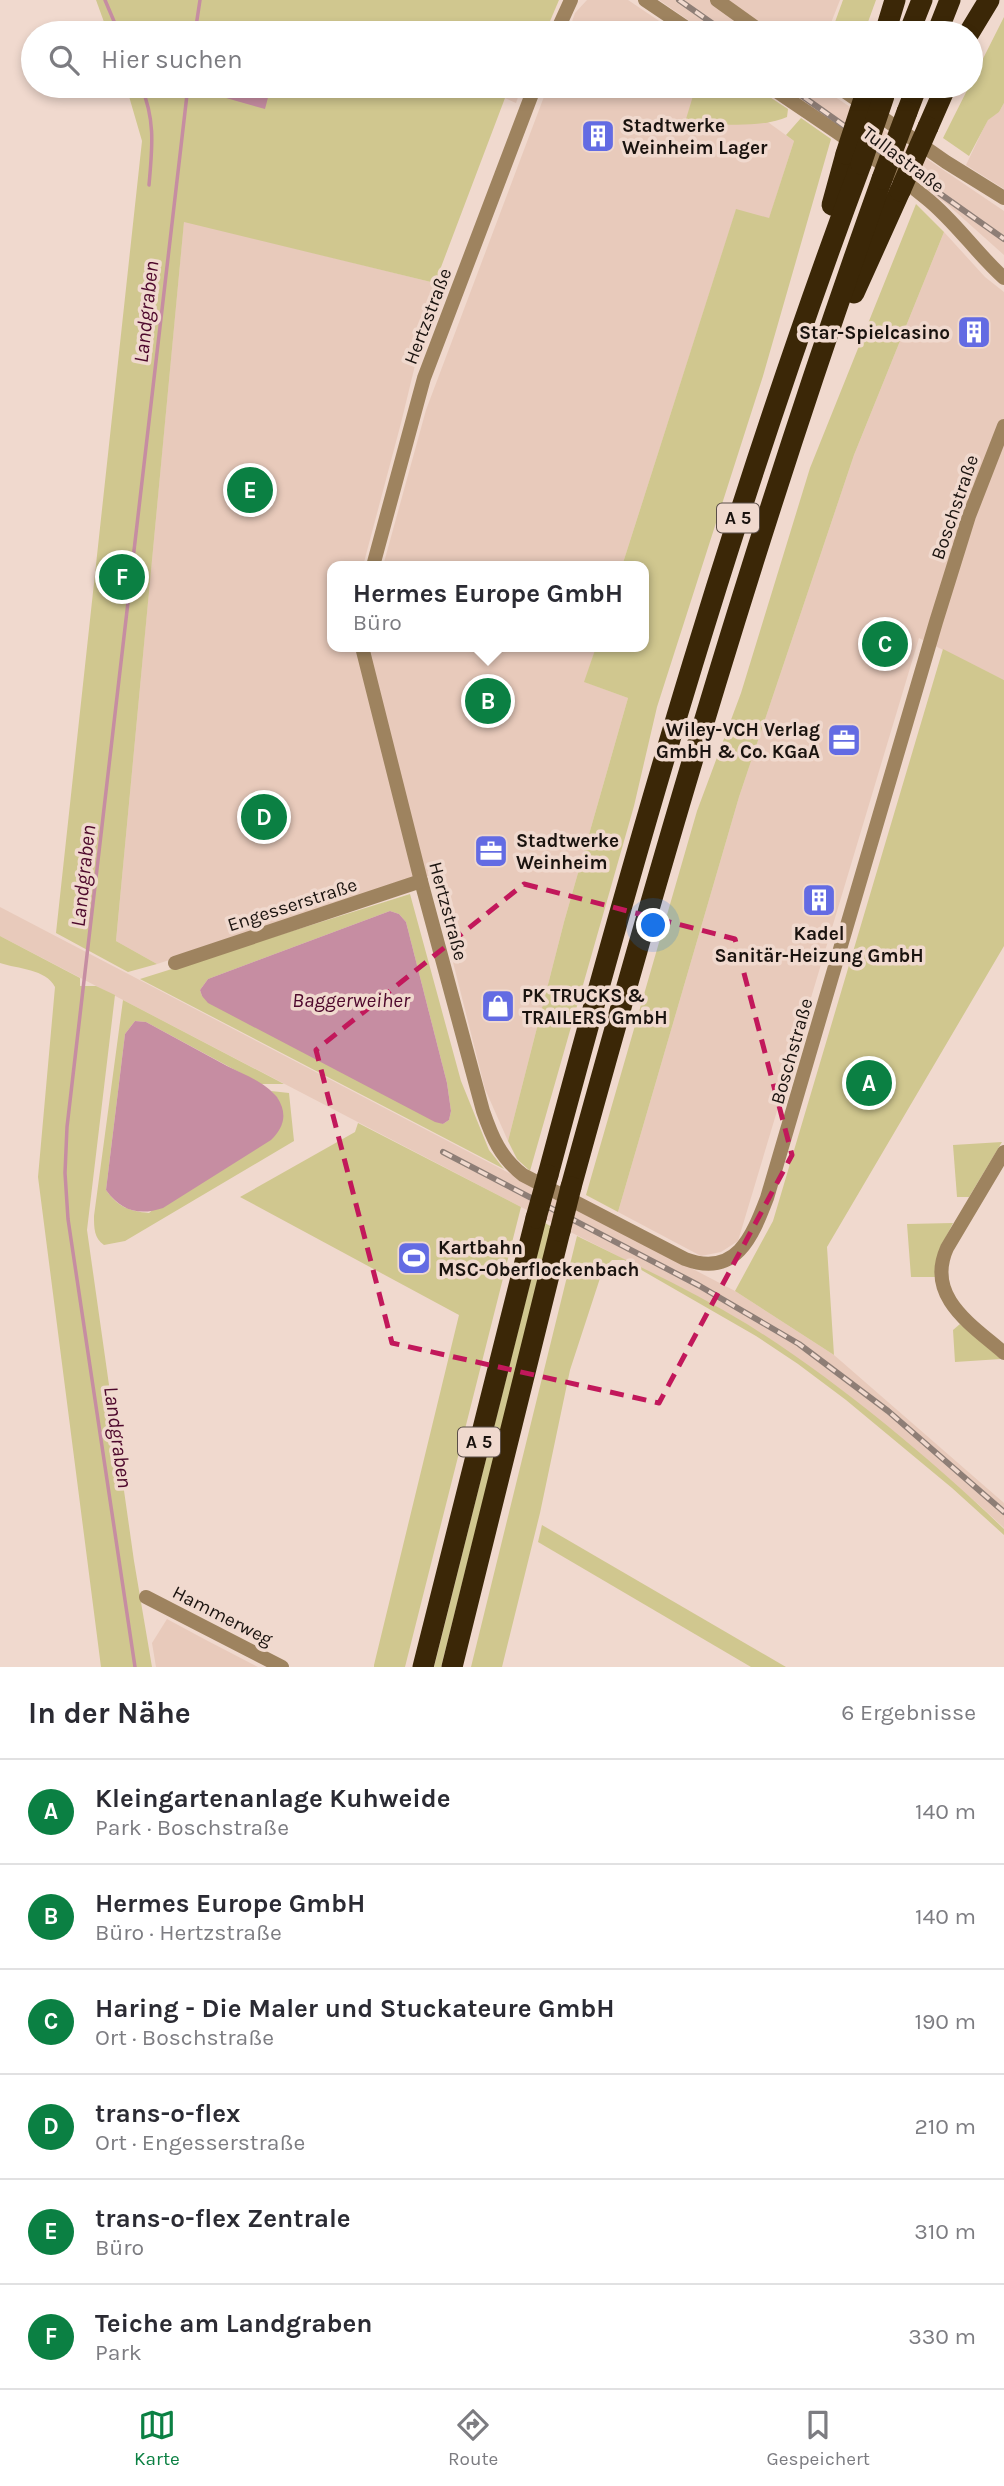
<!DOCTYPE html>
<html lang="de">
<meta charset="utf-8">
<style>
:root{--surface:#fff;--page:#f2f2f3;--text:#2b2b33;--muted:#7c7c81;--line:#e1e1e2;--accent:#0b8043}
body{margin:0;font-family:Karla,sans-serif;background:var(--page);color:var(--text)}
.you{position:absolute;left:654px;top:926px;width:24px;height:24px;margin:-18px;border:5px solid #fff;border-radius:50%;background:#1a73e8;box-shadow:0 0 0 10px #1a73e833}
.badge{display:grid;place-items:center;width:46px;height:46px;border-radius:50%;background:var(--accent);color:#fff;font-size:23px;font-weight:700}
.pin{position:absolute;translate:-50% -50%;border:4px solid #fff;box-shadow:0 2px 7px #0006}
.popup{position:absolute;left:327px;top:561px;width:322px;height:91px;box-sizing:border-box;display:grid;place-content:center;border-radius:14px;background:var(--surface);filter:drop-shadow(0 2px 5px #0005);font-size:23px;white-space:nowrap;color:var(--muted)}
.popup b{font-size:26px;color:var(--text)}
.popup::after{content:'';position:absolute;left:50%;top:100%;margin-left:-14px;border:14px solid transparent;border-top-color:var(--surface)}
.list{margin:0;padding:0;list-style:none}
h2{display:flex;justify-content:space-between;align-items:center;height:91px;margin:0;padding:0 28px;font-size:30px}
h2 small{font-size:23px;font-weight:400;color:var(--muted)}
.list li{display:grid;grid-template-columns:46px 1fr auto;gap:21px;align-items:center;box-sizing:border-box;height:105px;padding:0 28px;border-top:2px solid var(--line)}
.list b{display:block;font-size:26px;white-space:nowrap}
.list p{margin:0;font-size:23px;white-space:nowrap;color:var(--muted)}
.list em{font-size:23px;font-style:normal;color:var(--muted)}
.icon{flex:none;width:38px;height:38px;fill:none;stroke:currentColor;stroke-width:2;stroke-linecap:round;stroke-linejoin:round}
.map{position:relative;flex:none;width:1004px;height:1667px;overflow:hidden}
.search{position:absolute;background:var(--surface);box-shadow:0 4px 10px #0003;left:21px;right:21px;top:21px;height:77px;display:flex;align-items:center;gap:18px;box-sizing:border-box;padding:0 24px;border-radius:38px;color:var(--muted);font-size:26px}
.sheet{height:721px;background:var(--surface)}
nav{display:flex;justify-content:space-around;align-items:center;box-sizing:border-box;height:98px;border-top:2px solid var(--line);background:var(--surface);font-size:19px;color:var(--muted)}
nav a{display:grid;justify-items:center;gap:4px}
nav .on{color:var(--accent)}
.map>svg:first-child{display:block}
.built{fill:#e8cabb}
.green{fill:#d0c78f;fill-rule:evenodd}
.water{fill:#c68da2}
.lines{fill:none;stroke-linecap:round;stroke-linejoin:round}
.stream{stroke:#c68da2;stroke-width:3.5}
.street{stroke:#9e835f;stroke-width:14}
.highway{stroke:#3b2707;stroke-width:21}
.rail-casing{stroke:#8e7e76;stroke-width:6}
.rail{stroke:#f0d9ce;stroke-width:3.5;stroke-dasharray:10;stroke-linecap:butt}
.highway-bridge{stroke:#3b2707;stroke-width:21}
.marked{fill:none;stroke:#c2185b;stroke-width:5;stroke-dasharray:14 9;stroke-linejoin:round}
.labels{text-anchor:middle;stroke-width:7;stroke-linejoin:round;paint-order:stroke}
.shield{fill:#f0d9ce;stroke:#5a4e48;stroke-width:2}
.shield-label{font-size:18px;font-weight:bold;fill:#1a130f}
.poi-label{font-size:19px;font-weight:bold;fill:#1a130f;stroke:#f0d9ce;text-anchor:start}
.street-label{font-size:19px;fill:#1a130f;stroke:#f0d9ce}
.water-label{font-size:21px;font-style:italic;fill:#4e082c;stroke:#f0d9ce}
</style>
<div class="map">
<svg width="1004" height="1667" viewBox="0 0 1004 1667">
<rect width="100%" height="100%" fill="#f0d9ce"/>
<!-- built -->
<g class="built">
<path d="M587 0H628L677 33H568L575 13Z"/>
<path d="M659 0H840L827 33H707Z"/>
<path d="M494 86H522L516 103 491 92Z"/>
<path d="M548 86H753L777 102 765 120 794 141 769 219 736 210 622 566H383L426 410Z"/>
<path d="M781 86H819L1004 211V255L947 204Z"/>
<path d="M1004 103V189L966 165 988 119 999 112Z"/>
<path d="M184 221 435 283 401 423 363 566H332V647H596L585 682 628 698 564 922 508 1141 485 1089 431 875 157 964 116 941Z"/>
<path d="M944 232 985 277 1004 292V680L919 638 738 1241 721 1252 701 1256 618 1212 739 797 854 455Z"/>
<path d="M0 907 735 1291 834 1355 1004 1503V1528L978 1504 835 1386 745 1323 693 1294 521 1207 0 936Z"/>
<path d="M167 1619 206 1640 258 1667H156L152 1643Z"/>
</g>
<!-- green -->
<g class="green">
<path d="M96 0H559L545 33H108Z"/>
<path d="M843 0H876L864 33H831Z"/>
<path d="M1004 17V103L999 112 988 120 969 156 943 138Z"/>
<path d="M126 86H494L491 93 505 98 435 283 184 222 116 941 157 964 128 972 56 933 142 141Z"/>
<path d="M696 86H753L788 109 787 117C764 128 710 126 686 119Z"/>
<path d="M801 118 831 139 763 376 657 707 634 806 530 1171 517 1159 508 1141 564 922 628 698 584 682 596 647H644V566H622L736 209 769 218 794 141 786 135Z"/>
<path d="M916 204 944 232 854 455 739 797 618 1212 586 1195 697 811 741 693 810 468Z"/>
<path d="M943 649 1004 680V946L827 1247 834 1355 735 1291 773 1221Z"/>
<path d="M410 894 461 1081 489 1150 504 1169 140 979ZM390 911 399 914 406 922 447 1083 451 1111 449 1120 443 1124 202 996 200 990 208 979Z"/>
<path d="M0 936 80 978V986H96L115 995 87 1230 134 1561 152 1667H101L38 1177 55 987C46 969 18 969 0 963Z"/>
<path d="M123 1000 284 1084H261L146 1022 135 1021 125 1034 106 1190C118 1207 129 1211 149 1213L278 1099 271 1091 289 1093 294 1141 125 1241 104 1245C94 1238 94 1228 94 1216Z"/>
<path d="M358 1123 521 1207 405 1667H374V1665L459 1315 240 1197 355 1132Z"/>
<path d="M1002 1142 969 1197H957L953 1145Z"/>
<path d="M545 1223 552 1227 441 1667H434Z"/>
<path d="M953 1223 943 1243 936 1277H911L907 1224Z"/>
<path d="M577 1236C634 1264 693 1291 747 1324 836 1380 928 1456 1004 1529V1535L952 1488 846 1400 798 1364 756 1336 624 1260H612L603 1269 570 1370 540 1513 502 1667H471Z"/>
<path d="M960 1324 1001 1359 955 1362 953 1330Z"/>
<path d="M542 1525 786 1667H751L538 1542Z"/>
</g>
<!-- water -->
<g class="water">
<path d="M207 86H271L265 109 205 92Z"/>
<path d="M390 911 399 914 406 922 447 1083 451 1111 449 1120 443 1124 435 1122 208 1003 202 996 200 990 208 979Z"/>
<path d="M135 1021 146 1022C173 1037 200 1051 227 1066 243 1074 265 1082 277 1097 288 1114 284 1127 271 1140L163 1208C139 1216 121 1211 106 1190L125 1034Z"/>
</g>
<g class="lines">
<!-- stream -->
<g class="stream">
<path d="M105 0 119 33"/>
<path d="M195 33 200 0"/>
<path d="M141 86C156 121 152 149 149 185"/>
<path d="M135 1667 68 1219 65 1173 67 1127 188 86"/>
</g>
<!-- street -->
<g class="street">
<path d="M645 0 694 33"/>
<path d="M717 0 763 33"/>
<path d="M556 33 571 0"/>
<path d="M769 86C821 122 876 157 926 198 955 221 976 253 1004 278"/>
<path d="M837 86 946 162 1004 198"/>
<path d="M373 566 424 378 535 86"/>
<path d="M362 647 421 881 483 1111C492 1137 500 1157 523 1175L685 1259C736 1278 752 1237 767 1198L936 622 969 516 1004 426"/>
<path d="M175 963 421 881"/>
<path d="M1004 1152 947 1248C925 1297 972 1325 1004 1353"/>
<path d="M146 1597 282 1667"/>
</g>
<!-- highway -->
<g class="highway">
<path d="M885 33 895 0"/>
<path d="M909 33 922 0"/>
<path d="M937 33 950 0"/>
<path d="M969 33 989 0"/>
<path d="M907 112 917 86"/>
<path d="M928 127 946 86"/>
<path d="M832 205 846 154"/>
<path d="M854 293 900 191"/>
<path d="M548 1175C639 834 737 495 861 164"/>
<path d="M571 1187C664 848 763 510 882 179"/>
<path d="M423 1667 536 1218"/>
<path d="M452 1667 560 1231"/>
</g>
<!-- rail casing -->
<g class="rail-casing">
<g id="rail">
<path d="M679 0 726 33"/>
<path d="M788 86 1004 239"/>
<path d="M443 1152 698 1285 799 1344 888 1411 1004 1512"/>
</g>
</g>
<!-- rail -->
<use href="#rail" class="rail"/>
<!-- highway-bridge -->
<g class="highway-bridge">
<path d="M846 154 868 86"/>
<path d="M861 164 884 96"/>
<path d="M882 179 907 112"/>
<path d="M900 191 928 127"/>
<path d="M536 1218 548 1175"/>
<path d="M560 1231 571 1187"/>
</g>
</g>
<!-- marked area -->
<path class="marked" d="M524 884 735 939 792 1155 659 1403 392 1343 316 1050Z"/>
<!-- icons -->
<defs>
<g id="building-square" transform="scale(1.75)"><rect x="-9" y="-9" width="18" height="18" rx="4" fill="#636be3" stroke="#f0d9ce"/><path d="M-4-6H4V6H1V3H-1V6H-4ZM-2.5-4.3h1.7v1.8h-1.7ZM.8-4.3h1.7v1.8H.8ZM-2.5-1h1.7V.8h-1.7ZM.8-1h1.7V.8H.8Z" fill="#fff"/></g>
<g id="office-square" transform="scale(1.75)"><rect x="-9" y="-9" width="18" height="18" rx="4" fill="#636be3" stroke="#f0d9ce"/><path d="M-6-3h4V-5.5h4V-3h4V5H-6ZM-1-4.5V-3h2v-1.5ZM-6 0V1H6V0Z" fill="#fff"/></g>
<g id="shop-square" transform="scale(1.75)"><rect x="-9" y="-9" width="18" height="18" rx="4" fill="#636be3" stroke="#f0d9ce"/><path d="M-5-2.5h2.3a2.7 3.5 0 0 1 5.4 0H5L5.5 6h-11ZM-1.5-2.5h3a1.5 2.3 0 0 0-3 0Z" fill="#fff"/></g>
<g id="stadium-square" transform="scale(1.75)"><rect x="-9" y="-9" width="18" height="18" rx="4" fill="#636be3" stroke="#f0d9ce"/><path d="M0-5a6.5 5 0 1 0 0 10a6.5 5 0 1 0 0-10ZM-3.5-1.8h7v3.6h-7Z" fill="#fff"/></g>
</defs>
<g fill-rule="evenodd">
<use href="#building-square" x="598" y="136"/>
<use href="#building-square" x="974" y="332"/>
<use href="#office-square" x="844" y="740"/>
<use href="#office-square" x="491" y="851"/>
<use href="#building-square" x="819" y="900"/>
<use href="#shop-square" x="498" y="1006"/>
<use href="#stadium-square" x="414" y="1258"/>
</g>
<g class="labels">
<!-- shield labels -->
<g class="shield">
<rect x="717" y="503.5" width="42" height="29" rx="5"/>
<rect x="458" y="1427.5" width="42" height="29" rx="5"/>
</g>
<g class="shield-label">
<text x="738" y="524">A 5</text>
<text x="479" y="1448">A 5</text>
</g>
<!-- poi labels -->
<g class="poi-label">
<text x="622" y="132">Stadtwerke<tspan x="622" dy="22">Weinheim Lager</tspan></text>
<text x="950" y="339" text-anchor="end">Star-Spielcasino</text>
<text x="820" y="736" text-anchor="end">Wiley-VCH Verlag<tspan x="820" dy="22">GmbH &amp; Co. KGaA</tspan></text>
<text x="516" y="847">Stadtwerke<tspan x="516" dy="22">Weinheim</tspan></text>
<text x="819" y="940" text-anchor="middle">Kadel<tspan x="819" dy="22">Sanitär-Heizung GmbH</tspan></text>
<text x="522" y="1002">PK TRUCKS &amp;<tspan x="522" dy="22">TRAILERS GmbH</tspan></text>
<text x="438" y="1254">Kartbahn<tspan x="438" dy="22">MSC-Oberflockenbach</tspan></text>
</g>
<!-- street labels -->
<g class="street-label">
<text transform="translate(904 159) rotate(37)" y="7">Tullastraße</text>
<text transform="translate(427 316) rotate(-69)" y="7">Hertzstraße</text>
<text transform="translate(954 507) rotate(-71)" y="7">Boschstraße</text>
<text transform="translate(292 904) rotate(-18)" y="7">Engesserstraße</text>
<text transform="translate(449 911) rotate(75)" y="7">Hertzstraße</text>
<text transform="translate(791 1051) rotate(-74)" y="7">Boschstraße</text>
<text transform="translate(223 1615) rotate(27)" y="7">Hammerweg</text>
</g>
<!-- water labels -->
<g class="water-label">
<text transform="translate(146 312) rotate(-84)" y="7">Landgraben</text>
<text transform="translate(83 876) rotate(-84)" y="7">Landgraben</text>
<text x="351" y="1007">Baggerweiher</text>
<text transform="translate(118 1437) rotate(82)" y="7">Landgraben</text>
</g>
</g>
</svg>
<div class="you"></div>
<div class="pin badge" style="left:869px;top:1083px">A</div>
<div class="pin badge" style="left:488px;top:701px">B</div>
<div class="popup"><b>Hermes Europe GmbH</b>Büro</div>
<div class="pin badge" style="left:885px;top:644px">C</div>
<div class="pin badge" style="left:264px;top:817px">D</div>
<div class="pin badge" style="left:250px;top:490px">E</div>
<div class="pin badge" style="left:122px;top:577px">F</div>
<div class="search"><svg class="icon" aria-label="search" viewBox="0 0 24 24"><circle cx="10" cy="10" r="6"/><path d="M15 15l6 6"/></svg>Hier suchen</div>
</div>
<section class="sheet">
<h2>In der Nähe<small>6 Ergebnisse</small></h2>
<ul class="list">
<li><span class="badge">A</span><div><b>Kleingartenanlage Kuhweide</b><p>Park · Boschstraße</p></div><em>140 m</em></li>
<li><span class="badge">B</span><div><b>Hermes Europe GmbH</b><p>Büro · Hertzstraße</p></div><em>140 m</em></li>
<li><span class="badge">C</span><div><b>Haring - Die Maler und Stuckateure GmbH</b><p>Ort · Boschstraße</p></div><em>190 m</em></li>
<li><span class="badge">D</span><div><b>trans-o-flex</b><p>Ort · Engesserstraße</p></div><em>210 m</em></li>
<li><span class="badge">E</span><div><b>trans-o-flex Zentrale</b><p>Büro</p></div><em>310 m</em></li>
<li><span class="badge">F</span><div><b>Teiche am Landgraben</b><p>Park</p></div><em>330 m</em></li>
</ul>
</section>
<nav>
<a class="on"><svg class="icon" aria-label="map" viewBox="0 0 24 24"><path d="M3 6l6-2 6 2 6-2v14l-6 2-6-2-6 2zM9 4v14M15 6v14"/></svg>Karte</a>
<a><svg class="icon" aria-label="directions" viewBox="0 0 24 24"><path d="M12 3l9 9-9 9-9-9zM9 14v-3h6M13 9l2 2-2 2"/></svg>Route</a>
<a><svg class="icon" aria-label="saved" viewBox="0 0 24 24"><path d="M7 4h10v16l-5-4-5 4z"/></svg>Gespeichert</a>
</nav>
